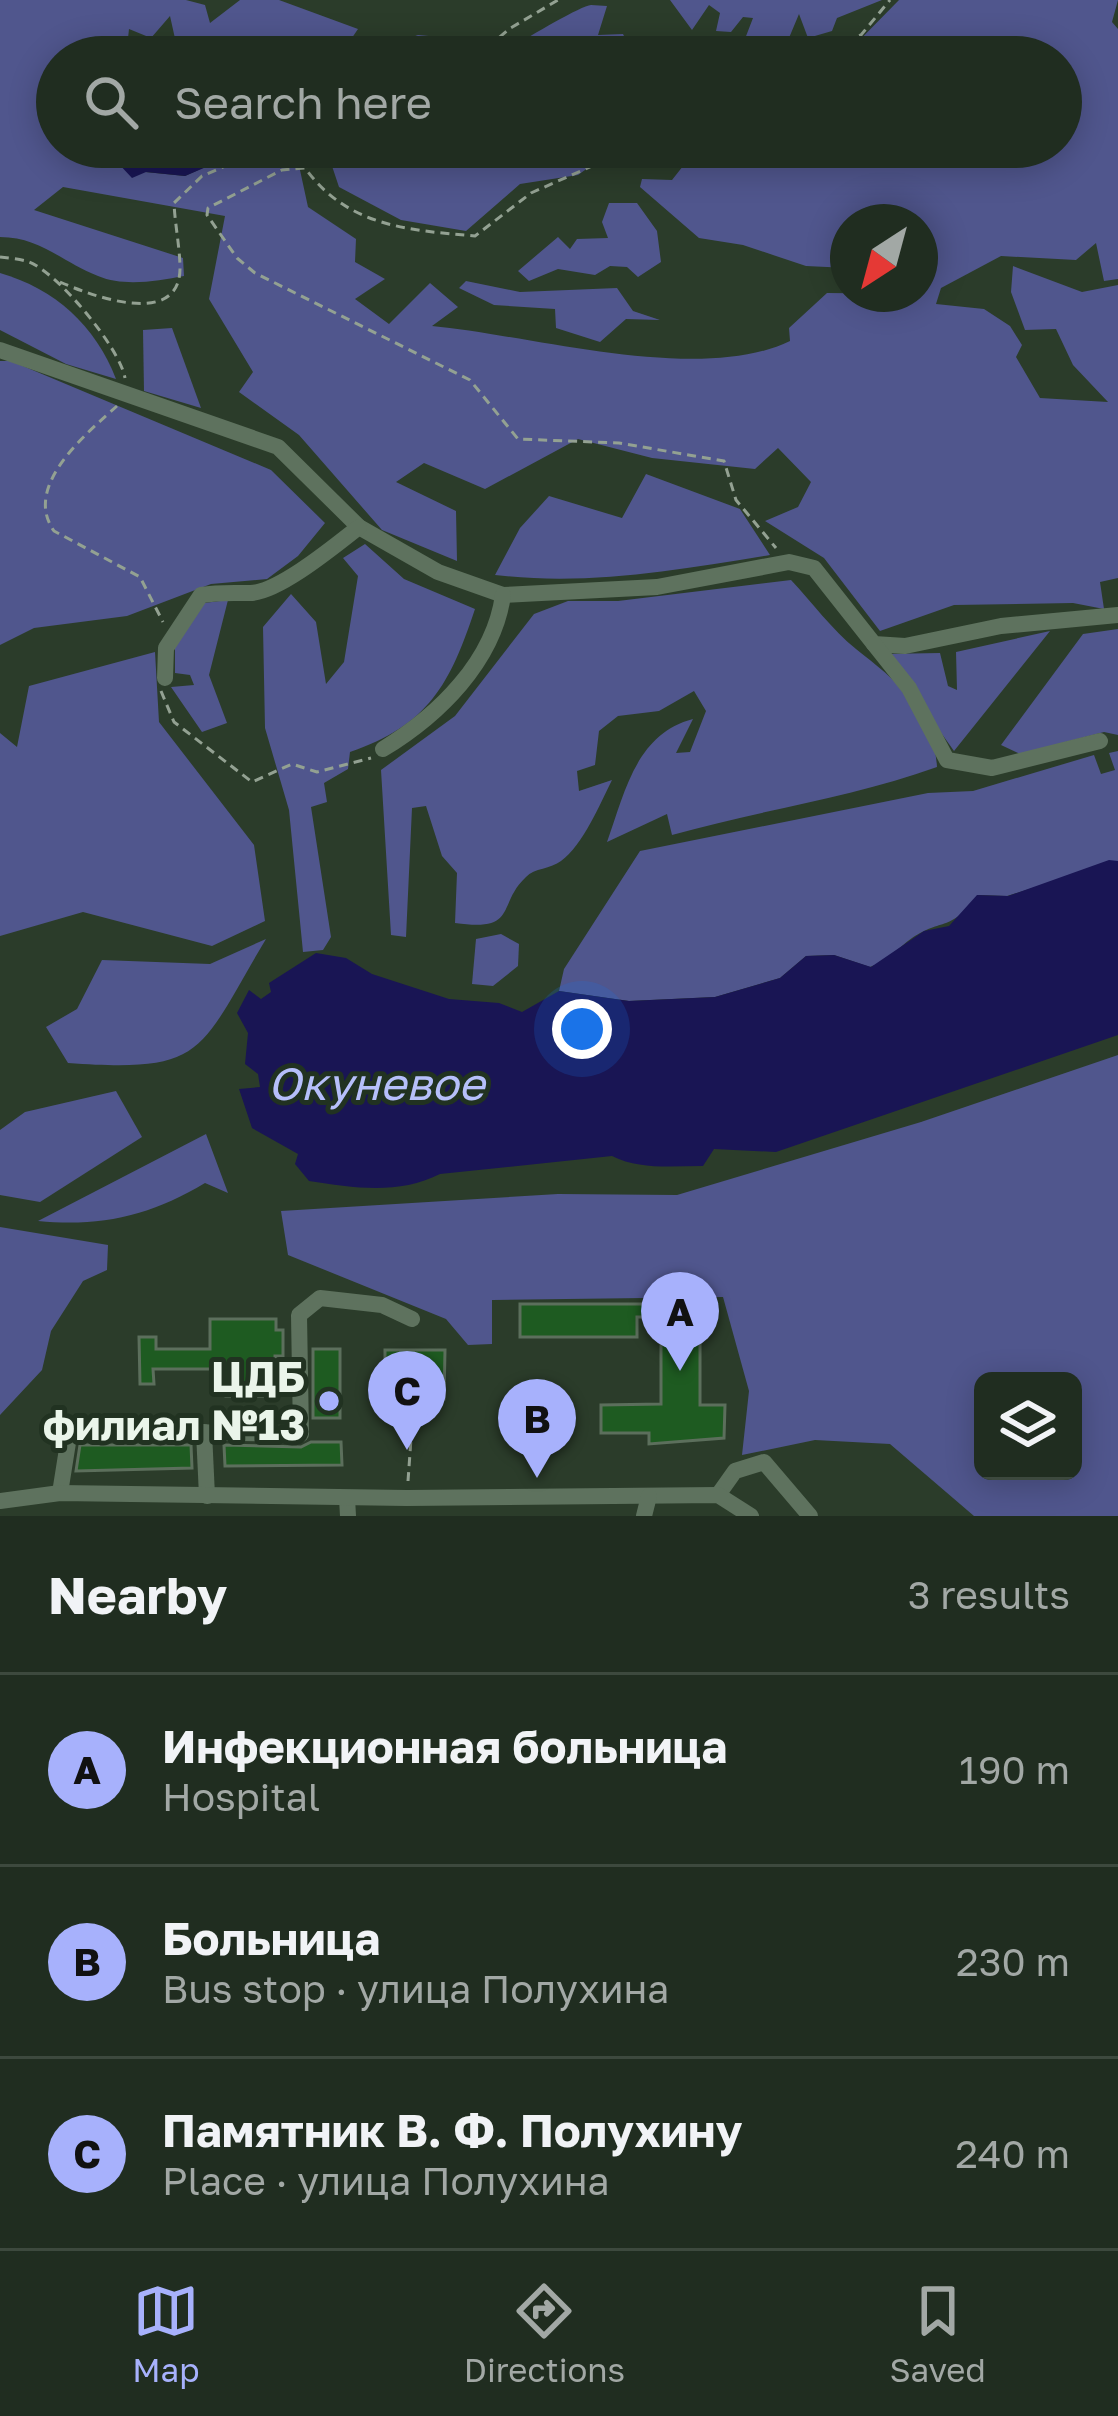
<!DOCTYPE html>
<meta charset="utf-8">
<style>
:root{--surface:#202d20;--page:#283529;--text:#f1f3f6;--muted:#a2a8a5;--line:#3d493e;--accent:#a7b1fc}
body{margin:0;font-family:"Golos Text",sans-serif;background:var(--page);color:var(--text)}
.controls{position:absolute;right:36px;bottom:36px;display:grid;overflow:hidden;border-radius:18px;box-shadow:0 6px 30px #0003}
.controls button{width:108px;height:108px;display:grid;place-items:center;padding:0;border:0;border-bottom:3px solid var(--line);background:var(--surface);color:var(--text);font:60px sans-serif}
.compass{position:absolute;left:830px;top:204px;width:108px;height:108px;border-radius:50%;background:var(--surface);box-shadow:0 6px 30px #0003;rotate:216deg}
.you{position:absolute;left:582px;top:1029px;width:42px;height:42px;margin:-30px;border:9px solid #fff;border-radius:50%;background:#1a73e8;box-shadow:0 0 0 18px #1a73e833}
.badge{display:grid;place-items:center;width:78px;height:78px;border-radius:50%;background:var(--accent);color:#111;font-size:39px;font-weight:700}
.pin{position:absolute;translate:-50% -99px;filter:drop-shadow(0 3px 6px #0008)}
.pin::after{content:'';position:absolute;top:63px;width:42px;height:36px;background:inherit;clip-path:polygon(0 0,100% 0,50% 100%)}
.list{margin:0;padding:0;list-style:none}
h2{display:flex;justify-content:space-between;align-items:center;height:156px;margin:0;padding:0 48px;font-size:51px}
h2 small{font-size:39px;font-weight:400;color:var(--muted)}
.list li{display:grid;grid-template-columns:78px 1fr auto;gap:36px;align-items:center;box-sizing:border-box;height:192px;padding:0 48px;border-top:3px solid var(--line)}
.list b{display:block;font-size:45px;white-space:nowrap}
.list p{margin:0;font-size:39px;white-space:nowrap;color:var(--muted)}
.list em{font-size:39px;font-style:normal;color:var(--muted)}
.icon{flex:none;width:66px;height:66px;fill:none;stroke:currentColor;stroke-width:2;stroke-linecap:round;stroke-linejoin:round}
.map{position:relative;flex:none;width:1118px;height:1516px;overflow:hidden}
.search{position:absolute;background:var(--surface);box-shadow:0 6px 30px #0003;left:36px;right:36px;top:36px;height:132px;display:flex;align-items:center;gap:30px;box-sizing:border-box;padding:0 42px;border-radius:66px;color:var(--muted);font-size:45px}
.sheet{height:732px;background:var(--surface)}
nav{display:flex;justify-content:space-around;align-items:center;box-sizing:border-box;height:168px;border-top:3px solid var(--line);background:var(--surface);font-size:33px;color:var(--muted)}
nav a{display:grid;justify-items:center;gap:6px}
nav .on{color:var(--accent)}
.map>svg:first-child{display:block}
.green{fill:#50568d;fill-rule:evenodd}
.water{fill:#191554}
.building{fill:#1e5b21;stroke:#5c6f5c;stroke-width:3}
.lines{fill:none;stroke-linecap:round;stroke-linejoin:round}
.path{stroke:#93a192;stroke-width:3;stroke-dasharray:9 6;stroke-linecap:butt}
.minor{stroke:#5e725e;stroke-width:16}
.poi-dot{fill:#a7b1fc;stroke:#213221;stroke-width:4.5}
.labels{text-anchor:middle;stroke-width:10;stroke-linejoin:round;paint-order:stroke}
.poi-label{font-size:42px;font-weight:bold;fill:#eaf5ea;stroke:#213221;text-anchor:end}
.water-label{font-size:45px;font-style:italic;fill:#b6bffa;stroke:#213221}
</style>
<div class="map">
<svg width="1118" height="1516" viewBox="0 0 1118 1516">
<rect width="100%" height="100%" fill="#2b3c2a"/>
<!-- green -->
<g class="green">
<path d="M0 0H186L205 5 210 23 240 0H279L358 29 339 57H268L270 52 226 43 200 57H168L191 38 176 43 170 16 151 38 129 29 126 57H57V147H121L117 162 145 172 185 176 247 148 295 147 308 207 356 239 355 262 385 279 355 299 389 324 430 283 458 307 432 326C531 335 699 385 790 341L789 328 827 293 920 294V222H848V268L806 266 743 245 699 238 640 187 642 179 672 180 698 147H1061V57H843L899 0H1118L1112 22 1118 29V279L1104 281 1096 243 1076 260 1001 256 941 288 936 304 984 309 1010 326 1022 345 1016 357 1040 398 1108 402 1073 365 1056 329 1025 330 1011 292 1013 266 1082 292 1118 285V578L1100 582 1104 609 1073 603 954 605 880 631 824 558 765 521 798 507 811 482 778 448 755 469 652 458 578 439 485 489 424 463 396 482 456 511 457 561 382 530 299 435 239 392 253 372 209 299 225 216 63 187 34 210 183 258 184 276C157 281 124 287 98 276 62 262 40 237 0 237Z"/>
<path d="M670 0H882L837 18 832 31 808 38 799 14 781 57H647L670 40 730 55 743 44 753 18 743 17 731 32 716 31 720 13 709 5 692 30Z"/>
<path d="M591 5 607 6 598 35 623 34 633 54 641 57H496C512 47 579 6 591 5Z"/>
<path d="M418 35 483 41 466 57H357Z"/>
<path d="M342 147H584L585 154 603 157 578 175 520 184 466 231 401 220 339 187 331 163Z"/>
<path d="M609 203H637L657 231 661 262 638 277 627 267 610 266 595 275 558 269 529 281 518 271 558 237 570 249 577 239 608 238 602 222Z"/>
<path d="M0 273C55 289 95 325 116 379L66 364 0 330Z"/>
<path d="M466 281 520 292 617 288 633 311 660 320 626 319 600 342 556 328 555 309 494 305 459 288Z"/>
<path d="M172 328 201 408 144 391 143 330Z"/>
<path d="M0 361H11L271 470 325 523 298 556 267 579 211 584 127 616 34 628 0 645Z"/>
<path d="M646 474 740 509 770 555C678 570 588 586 495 575L520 528 549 496 622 518Z"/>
<path d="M365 544 404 579 475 609C450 684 429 725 350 752L348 769 324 783 327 802 311 807 331 937 323 950 303 952 289 810 265 728 263 627 291 594 316 622 326 684 344 662 358 576 343 558Z"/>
<path d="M791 580C812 602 832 630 856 649 897 681 934 711 937 767 851 798 760 810 672 835L667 814 607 842C625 792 636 734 693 719L676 753 690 752 706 711 694 691 659 711 618 716 599 731 595 765 577 771 579 791 612 780C600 804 583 845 561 861 551 869 534 868 526 877 496 905 519 932 455 923L457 873 442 856 426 806 412 808 406 937 391 935 381 770 455 716 534 614 568 601H618Z"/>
<path d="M228 600 209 675 227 723 202 732 171 687 194 685 190 675 175 673V647L204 603Z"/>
<path d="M1118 629V735L1104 732 1020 754 1001 745 1083 634Z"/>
<path d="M1050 631 954 751 885 654 940 653 948 686 957 690 956 652Z"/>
<path d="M155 652 159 722 254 845 265 921 212 946 83 912 0 936V733L17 747 29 686Z"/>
<path d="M1118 751V861L1007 896 978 895C951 932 942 918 912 938 897 949 888 960 870 967L834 955 806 956 780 978 715 997 629 1001 559 991 564 969 640 851 928 793 973 791 1094 755 1101 774 1115 770 1109 753Z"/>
<path d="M501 934 519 944 518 966 493 986 472 984 476 939Z"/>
<path d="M266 939C198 1052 208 1073 68 1063L46 1027 77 1009 102 960 210 964Z"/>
<path d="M1118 1055V1516H974L890 1444 815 1440 742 1455 749 1391 723 1297 492 1300V1344L468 1345 446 1319 288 1255 281 1211 558 1194 677 1195 921 1122ZM1073 1381V1471H983V1381Z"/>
<path d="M116 1091 142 1137 40 1202 0 1195V1130L25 1112Z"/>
<path d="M206 1134 228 1193 205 1183C150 1216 101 1227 38 1221Z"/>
<path d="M0 1227 108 1245 107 1270 83 1281 51 1331 42 1370 0 1415Z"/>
</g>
<!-- water -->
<g class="water">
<path d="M121 147H253L185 176 146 172 132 178 117 162Z"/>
<path d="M1109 860 1118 861V1035L776 1152 714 1149 703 1166C671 1166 640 1170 612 1156L440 1174C399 1195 354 1188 309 1181L295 1164 298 1154 252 1128 239 1089 260 1087 258 1074 245 1064 248 1033 237 1013 249 990 261 999 271 992 269 983 316 953 346 958 372 974 449 999 499 1003 522 1012 559 991 629 1001 715 997 780 978 806 956 834 955 871 967 924 931 949 926 977 895 1008 896Z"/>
</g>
<!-- building -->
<g class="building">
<path d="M520 1304H700V1405H725L724 1438 649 1444V1433H601V1405L661 1404V1317H637V1337H520Z"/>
<path d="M210 1319H276V1330H283V1356H275V1396H226V1387H214V1369H153L154 1384H140L139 1337H156V1349H210Z"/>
<rect x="313" y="1349" width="27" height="69"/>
<path d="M385 1350H445L444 1399 385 1398Z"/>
<path d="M311 1442H341L342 1465 225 1466 224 1445 301 1447Z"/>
<path d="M80 1445H191L192 1468 76 1471Z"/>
</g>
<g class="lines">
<!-- path -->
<g class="path">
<path d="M477 57 509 29 558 0"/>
<path d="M803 57 861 35 890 0"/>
<path d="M635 147 531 193 475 236C408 230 348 227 305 168L282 170 208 208 207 215 237 258 255 273 470 380 518 439 619 443 724 461 736 500 776 548"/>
<path d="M306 167 329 147"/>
<path d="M0 257C9 258 20 259 29 262 58 273 120 348 125 378"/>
<path d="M60 282C87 294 179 330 180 269 180 248 175 225 174 203L202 176 270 147"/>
<path d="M117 406C87 433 22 486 54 531L140 577 163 622"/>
<path d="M161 691 174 722 252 782 292 764 317 772 371 758"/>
<path d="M408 1481 413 1411"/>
</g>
<!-- minor -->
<g class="minor">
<path d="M0 350 278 447 359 527 438 572 503 595 657 587 789 562 814 568 874 644 905 646 1001 626 1118 615"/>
<path d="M874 644 909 688 947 760 992 768 1100 741"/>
<path d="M165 678 166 648 201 595C219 592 232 593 250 593 278 593 336 545 359 527"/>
<path d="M383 749C439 715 494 661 503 595"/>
<path d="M204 1432 207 1496"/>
<path d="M60 1493 70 1430 301 1434 299 1315 320 1298 382 1305 412 1319"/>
<path d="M718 1495 735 1471 764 1462 810 1516"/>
<path d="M347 1498 348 1516"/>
<path d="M0 1501 60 1493 407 1498 718 1495 751 1516"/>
<path d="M644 1516 649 1496"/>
</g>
</g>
<!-- markers -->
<circle class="poi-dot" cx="329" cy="1401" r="12"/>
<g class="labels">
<!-- poi labels -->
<g class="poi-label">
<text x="305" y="1392">ЦДБ<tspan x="305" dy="48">филиал №13</tspan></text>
</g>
<!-- water labels -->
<g class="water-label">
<text x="376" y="1100">Окуневое</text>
</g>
</g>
</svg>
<div class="controls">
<button><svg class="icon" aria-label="layers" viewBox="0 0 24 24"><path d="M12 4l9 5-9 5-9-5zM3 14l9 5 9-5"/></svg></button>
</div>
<svg class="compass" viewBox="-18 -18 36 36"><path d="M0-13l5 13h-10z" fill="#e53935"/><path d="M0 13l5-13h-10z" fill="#a2a8a5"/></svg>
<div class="you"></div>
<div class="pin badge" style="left:680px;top:1371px">A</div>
<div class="pin badge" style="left:537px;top:1478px">B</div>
<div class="pin badge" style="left:407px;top:1450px">C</div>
<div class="search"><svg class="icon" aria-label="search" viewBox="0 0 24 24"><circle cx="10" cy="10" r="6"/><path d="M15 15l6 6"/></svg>Search here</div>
</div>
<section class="sheet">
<h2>Nearby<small>3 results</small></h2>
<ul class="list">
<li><span class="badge">A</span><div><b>Инфекционная больница</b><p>Hospital</p></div><em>190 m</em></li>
<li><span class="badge">B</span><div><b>Больница</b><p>Bus stop · улица Полухина</p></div><em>230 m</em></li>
<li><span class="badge">C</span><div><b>Памятник В. Ф. Полухину</b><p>Place · улица Полухина</p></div><em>240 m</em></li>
</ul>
</section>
<nav>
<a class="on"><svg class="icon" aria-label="map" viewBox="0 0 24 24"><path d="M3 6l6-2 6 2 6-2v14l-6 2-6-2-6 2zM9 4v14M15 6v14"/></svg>Map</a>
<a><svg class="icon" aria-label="directions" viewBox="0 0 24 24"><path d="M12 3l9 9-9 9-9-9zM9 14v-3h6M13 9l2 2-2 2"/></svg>Directions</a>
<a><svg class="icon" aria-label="saved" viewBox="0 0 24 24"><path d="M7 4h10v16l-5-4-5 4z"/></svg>Saved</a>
</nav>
